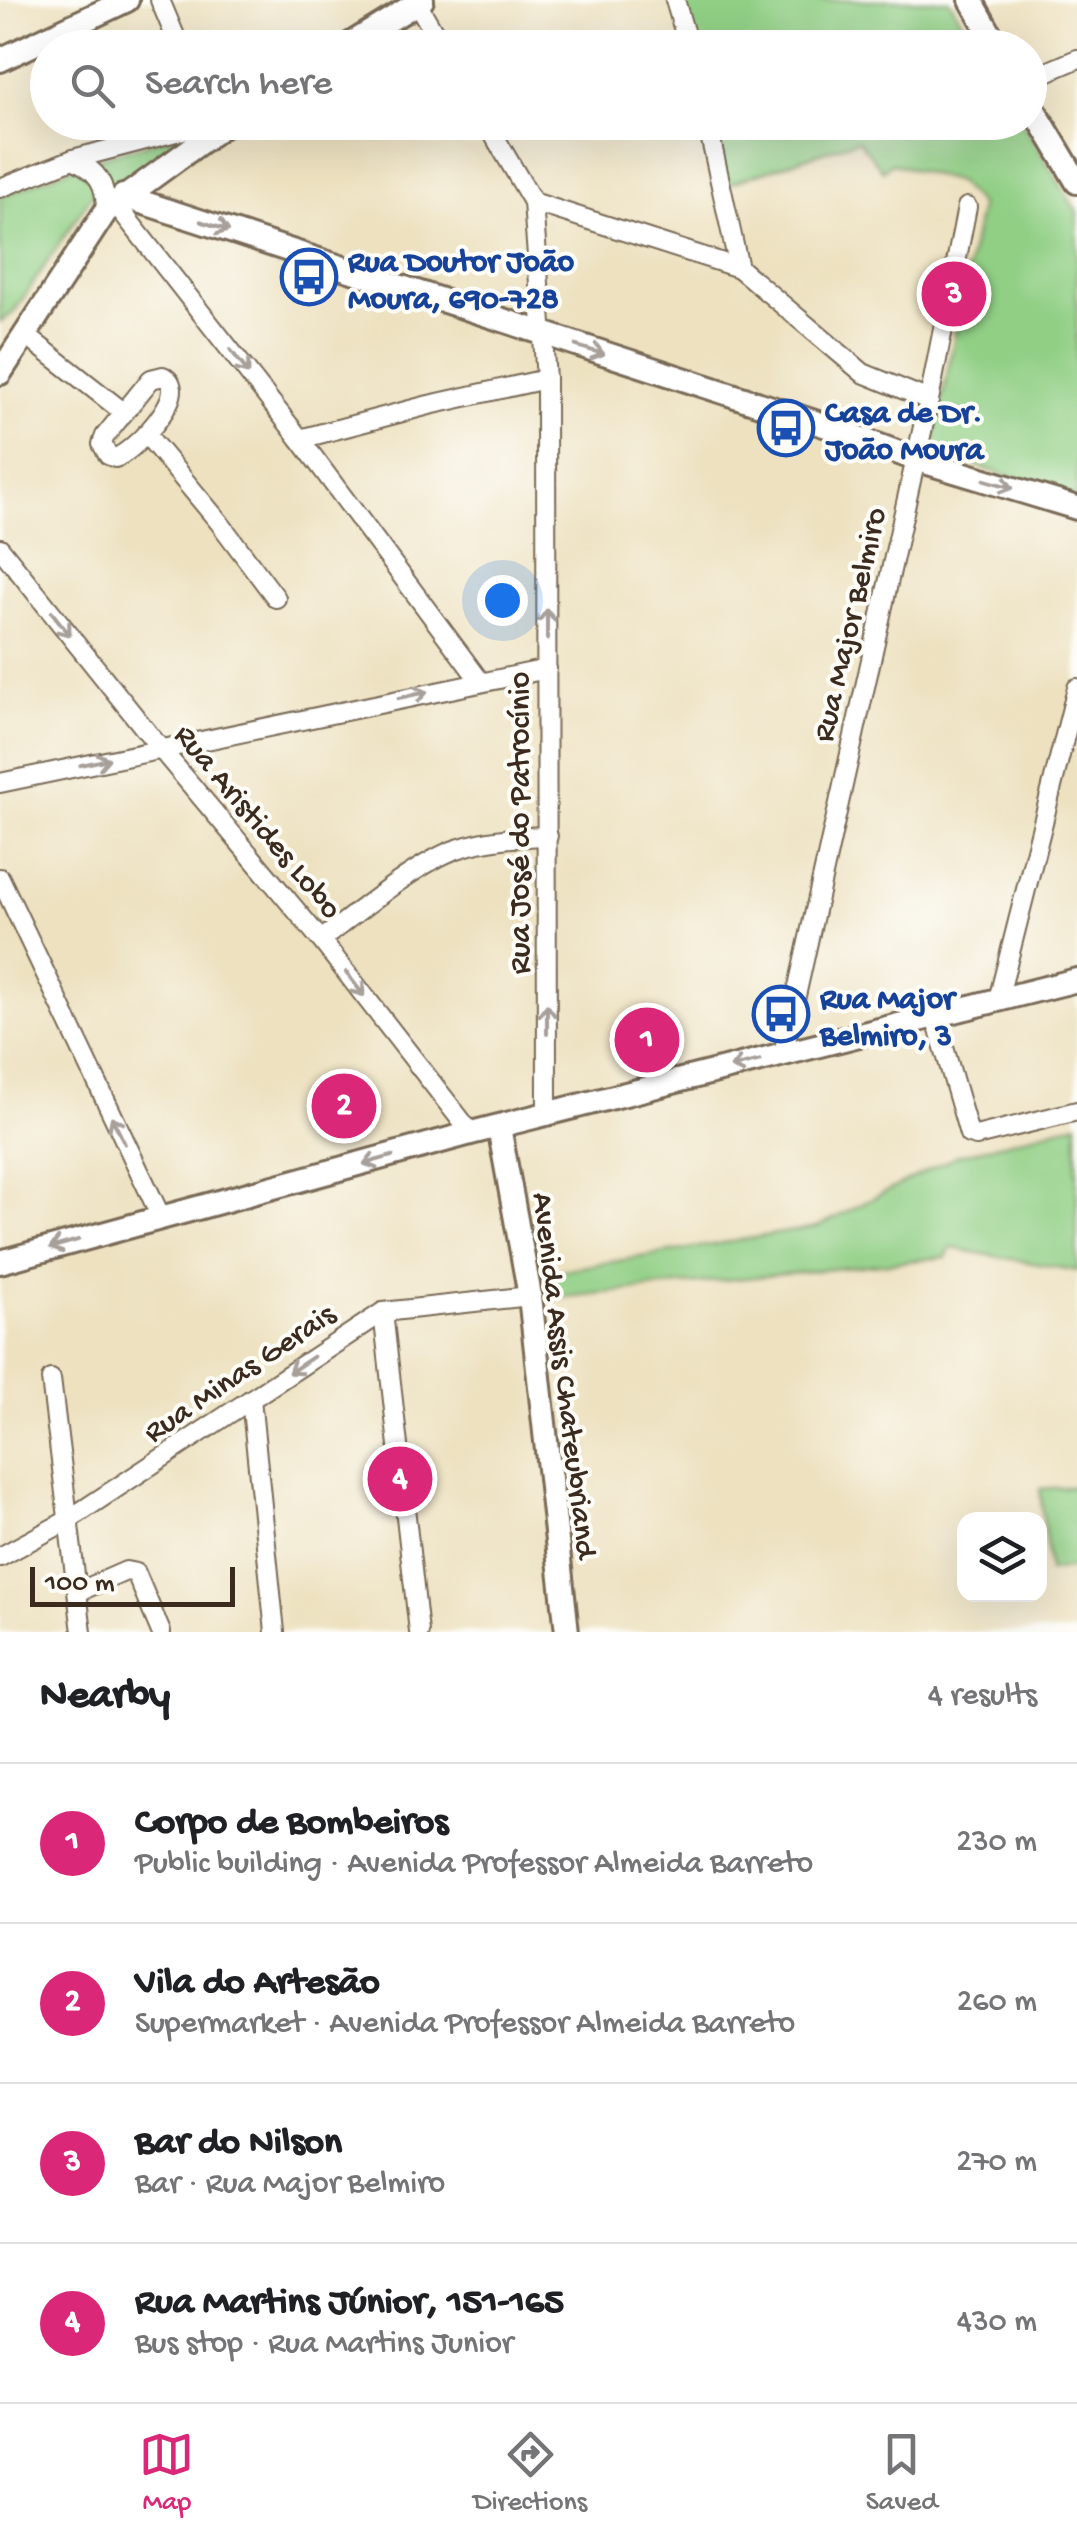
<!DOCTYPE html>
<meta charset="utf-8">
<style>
:root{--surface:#fff;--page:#f2f2f2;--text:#202124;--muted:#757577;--line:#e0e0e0;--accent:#db2777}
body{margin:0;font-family:"Gochi Hand",sans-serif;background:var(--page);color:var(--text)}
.controls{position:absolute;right:30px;bottom:30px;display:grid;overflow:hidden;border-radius:20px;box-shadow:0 10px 40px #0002}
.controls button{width:90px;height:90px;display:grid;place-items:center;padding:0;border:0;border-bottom:2px solid var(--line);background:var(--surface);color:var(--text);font:50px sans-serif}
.scale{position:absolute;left:30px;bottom:25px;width:205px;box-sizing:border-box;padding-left:10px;border:5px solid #3b2a1e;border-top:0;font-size:28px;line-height:35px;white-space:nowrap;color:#3b2a1e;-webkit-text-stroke:8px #fdfcf7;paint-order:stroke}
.you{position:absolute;left:502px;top:600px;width:35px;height:35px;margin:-25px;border:8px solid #fff;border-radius:50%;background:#1a73e8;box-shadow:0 0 0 15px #1a73e833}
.badge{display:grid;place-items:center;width:65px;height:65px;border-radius:50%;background:var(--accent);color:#fff;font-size:32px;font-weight:700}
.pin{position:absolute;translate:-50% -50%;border:5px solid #fff;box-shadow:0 2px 10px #0006}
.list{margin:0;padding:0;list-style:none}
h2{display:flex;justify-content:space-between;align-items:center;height:130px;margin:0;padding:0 40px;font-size:42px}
h2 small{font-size:32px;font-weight:400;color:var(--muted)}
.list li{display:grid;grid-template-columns:65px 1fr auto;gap:30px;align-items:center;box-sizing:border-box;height:160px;padding:0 40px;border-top:2px solid var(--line)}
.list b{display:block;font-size:38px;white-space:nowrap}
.list p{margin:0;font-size:32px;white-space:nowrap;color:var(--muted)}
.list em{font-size:32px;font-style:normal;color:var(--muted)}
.icon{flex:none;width:55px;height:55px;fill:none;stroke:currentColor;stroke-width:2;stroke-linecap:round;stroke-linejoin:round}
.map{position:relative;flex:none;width:1077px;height:1632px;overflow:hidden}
.search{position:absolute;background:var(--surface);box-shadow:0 10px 40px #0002;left:30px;right:30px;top:30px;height:110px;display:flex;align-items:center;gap:25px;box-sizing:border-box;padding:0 35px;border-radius:55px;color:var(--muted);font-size:38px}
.sheet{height:770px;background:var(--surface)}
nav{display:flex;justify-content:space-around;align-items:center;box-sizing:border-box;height:140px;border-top:2px solid var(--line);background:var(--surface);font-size:28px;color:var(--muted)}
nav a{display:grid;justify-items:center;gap:5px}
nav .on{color:var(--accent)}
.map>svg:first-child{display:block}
.green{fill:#91cf85;stroke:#667c52;stroke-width:2.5}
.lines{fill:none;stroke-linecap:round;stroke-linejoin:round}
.minor-casing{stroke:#796a57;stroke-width:22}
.major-casing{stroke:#796a57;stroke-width:28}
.minor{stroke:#fff;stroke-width:18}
.major{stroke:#fff;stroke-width:22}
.oneway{stroke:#a79f9a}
.labels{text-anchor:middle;stroke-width:8;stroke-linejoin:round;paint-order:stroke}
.transit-label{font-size:32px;font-weight:bold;fill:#164399;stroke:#fdfcf7;text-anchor:start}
.street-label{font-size:32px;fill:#3b2a1e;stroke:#fdfcf7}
</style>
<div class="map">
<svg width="1077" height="1632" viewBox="0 0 1077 1632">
<rect width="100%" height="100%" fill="#fdfcf7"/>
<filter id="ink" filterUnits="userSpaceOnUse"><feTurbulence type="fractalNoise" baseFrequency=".01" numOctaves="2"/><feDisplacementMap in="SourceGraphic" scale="20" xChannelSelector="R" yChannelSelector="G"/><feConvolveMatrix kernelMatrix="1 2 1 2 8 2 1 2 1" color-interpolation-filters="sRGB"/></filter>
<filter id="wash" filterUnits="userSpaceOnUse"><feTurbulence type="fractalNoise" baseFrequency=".0048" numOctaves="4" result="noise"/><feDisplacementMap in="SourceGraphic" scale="40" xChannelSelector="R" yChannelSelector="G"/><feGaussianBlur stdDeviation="2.25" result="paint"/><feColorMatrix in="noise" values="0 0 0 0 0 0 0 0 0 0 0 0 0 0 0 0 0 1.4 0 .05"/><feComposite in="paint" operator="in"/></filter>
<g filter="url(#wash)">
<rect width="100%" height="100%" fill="#ede1c0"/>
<!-- green -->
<g class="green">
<path d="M679 0H949L978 47H697Z"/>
<path d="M714 123H1023L1077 212V498L932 452 980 206 958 182 891 163 883 171 858 140 725 185Z"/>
<path d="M197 130 203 135 112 192 87 161Z"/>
<path d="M77 165 97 187 14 312 0 322V197Z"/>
<path d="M1077 1123V1271L951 1248 946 1257 538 1300 534 1275 817 1227 956 1156Z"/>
<path d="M1077 1486V1568L1049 1571 1040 1489Z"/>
</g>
</g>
<g filter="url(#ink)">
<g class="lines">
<!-- minor casing -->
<g class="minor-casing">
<g id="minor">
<path d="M160 0 180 48"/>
<path d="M675 0 689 48"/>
<path d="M417 3 443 48"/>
<path d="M1030 79 1077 59"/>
<path d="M486 122 533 202 546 379 547 1116"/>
<path d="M707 122 739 268"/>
<path d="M73 159C98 171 106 183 106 211"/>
<path d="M0 188 73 159 210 123"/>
<path d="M533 202 739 268 863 373 929 400"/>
<path d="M115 203 300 439 480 681"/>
<path d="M24 334 122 411"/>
<path d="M163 376C169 380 171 381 172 389 173 409 133 452 115 458L108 455 102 444 105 436 151 379Z"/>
<path d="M146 434 219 522 276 598"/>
<path d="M300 439 429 405 546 379"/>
<path d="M0 548 160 748 321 940 471 1133"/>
<path d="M0 783 547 669"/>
<path d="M0 878 161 1217"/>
<path d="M321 940C355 914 418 862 457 849 486 839 517 837 548 836"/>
<path d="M998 1000 1077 688"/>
<path d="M935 1016 969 1134 976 1136 1077 1111"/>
<path d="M783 1054 929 400 967 207"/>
<path d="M383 1312 419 1632"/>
<path d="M51 1379 82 1632"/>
<path d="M251 1399 275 1632"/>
<path d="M0 1557 68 1520 383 1312 530 1296"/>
<path d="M78 1592 126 1571 136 1573 161 1632"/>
</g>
</g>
<!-- major casing -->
<g class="major-casing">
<g id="major">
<path d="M971 0 998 48"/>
<path d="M344 48 422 0"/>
<path d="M0 60 127 0"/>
<path d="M1030 103 1077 182"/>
<path d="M123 196 827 426 915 459 1077 508"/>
<path d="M0 373 106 211 228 122"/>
<path d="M499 1127 530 1296 567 1632"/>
<path d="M0 1262 471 1133 1077 980"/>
</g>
</g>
<!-- minor -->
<use href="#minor" class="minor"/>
<!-- major -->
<use href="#major" class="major"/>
</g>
<!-- one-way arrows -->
<defs><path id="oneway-shaft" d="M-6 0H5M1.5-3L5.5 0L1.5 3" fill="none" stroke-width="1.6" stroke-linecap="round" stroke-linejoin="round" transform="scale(2.5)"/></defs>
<g class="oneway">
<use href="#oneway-shaft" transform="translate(215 226) rotate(18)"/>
<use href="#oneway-shaft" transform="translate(590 350) rotate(17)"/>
<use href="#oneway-shaft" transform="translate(240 362) rotate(52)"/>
<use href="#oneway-shaft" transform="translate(999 484) rotate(16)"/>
<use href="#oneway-shaft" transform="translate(61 624) rotate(52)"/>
<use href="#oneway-shaft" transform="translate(547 624) rotate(-90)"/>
<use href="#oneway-shaft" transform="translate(413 695) rotate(-12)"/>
<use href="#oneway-shaft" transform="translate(95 762) rotate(-12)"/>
<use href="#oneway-shaft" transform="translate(355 984) rotate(53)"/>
<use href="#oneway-shaft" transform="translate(547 1019) rotate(-90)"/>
<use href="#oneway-shaft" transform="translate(745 1064) rotate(166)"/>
<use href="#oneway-shaft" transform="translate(118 1130) rotate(-116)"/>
<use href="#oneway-shaft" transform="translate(378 1160) rotate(164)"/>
<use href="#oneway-shaft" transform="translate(64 1244) rotate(164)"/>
<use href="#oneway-shaft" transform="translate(301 1365) rotate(146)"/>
</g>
</g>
<!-- icons -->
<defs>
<g id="bus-ring" transform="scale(2.875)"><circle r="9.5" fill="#fdfcf7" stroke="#1a4fb4" stroke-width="1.5"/><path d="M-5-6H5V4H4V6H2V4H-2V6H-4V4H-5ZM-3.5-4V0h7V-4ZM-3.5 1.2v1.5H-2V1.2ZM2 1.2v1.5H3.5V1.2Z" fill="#1a4fb4"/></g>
</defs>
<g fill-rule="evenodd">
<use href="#bus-ring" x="309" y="277"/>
<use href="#bus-ring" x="786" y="428"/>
<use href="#bus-ring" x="781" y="1014"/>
</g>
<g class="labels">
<!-- transit labels -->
<g class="transit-label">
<text x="348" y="270">Rua Doutor João<tspan x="348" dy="37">Moura, 690-728</tspan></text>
<text x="825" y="421">Casa de Dr.<tspan x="825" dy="37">João Moura</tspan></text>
<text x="820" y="1007">Rua Major<tspan x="820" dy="37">Belmiro, 3</tspan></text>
</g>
<!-- street labels -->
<g class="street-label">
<text transform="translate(847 624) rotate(-77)" y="11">Rua Major Belmiro</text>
<text transform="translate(260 820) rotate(50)" y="11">Rua Aristides Lobo</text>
<text transform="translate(517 823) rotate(-90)" y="11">Rua José do Patrocínio</text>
<text transform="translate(238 1371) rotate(-34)" y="11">Rua Minas Gerais</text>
<text transform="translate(567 1375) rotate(83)" y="11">Avenida Assis Chateubriand</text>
</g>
</g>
</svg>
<div class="controls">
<button><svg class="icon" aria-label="layers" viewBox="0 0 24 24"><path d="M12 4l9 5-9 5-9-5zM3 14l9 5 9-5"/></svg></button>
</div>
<div class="scale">100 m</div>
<div class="you"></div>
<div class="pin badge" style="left:647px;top:1040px">1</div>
<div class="pin badge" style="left:344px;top:1106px">2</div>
<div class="pin badge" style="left:954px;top:294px">3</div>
<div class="pin badge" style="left:400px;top:1479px">4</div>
<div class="search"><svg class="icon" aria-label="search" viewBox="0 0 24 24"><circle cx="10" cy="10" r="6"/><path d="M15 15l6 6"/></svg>Search here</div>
</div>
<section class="sheet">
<h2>Nearby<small>4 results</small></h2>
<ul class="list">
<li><span class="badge">1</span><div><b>Corpo de Bombeiros</b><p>Public building · Avenida Professor Almeida Barreto</p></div><em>230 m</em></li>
<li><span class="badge">2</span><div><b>Vila do Artesão</b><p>Supermarket · Avenida Professor Almeida Barreto</p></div><em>260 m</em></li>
<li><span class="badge">3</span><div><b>Bar do Nilson</b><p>Bar · Rua Major Belmiro</p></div><em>270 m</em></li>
<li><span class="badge">4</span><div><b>Rua Martins Júnior, 151-165</b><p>Bus stop · Rua Martins Junior</p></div><em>430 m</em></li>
</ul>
</section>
<nav>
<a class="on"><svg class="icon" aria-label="map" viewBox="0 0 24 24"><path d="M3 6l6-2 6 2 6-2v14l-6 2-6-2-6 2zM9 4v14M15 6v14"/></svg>Map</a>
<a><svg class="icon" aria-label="directions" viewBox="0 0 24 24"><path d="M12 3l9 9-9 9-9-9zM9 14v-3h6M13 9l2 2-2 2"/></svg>Directions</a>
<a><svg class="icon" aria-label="saved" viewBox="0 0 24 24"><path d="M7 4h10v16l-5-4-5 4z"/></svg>Saved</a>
</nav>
